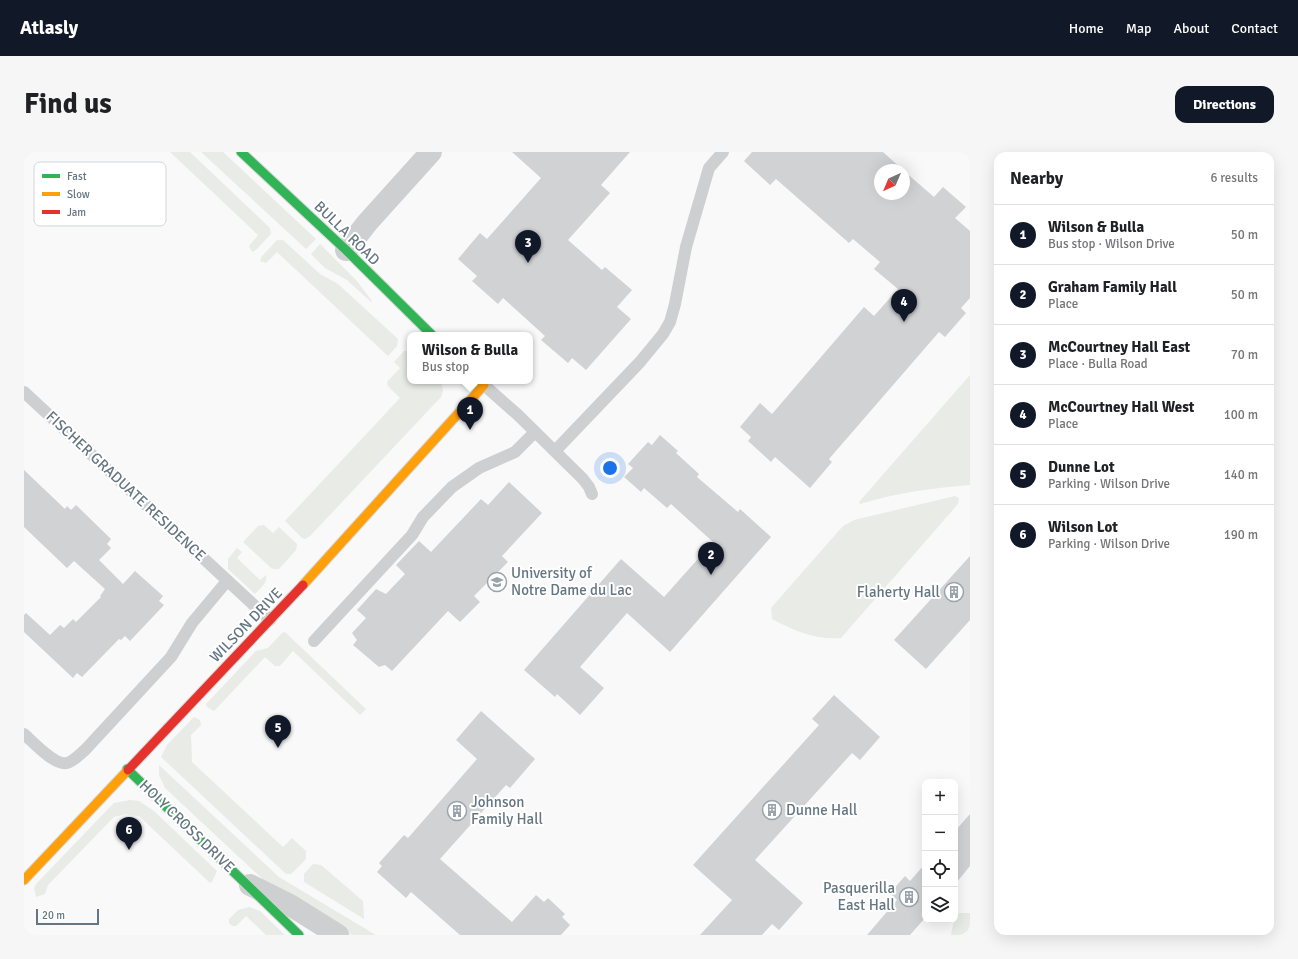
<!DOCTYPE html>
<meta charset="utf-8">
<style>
:root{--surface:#fff;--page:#f6f6f6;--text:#202124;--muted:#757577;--line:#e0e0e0;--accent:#111827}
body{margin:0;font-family:Signika,sans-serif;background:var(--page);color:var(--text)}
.controls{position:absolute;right:12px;bottom:12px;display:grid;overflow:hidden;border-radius:8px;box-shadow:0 4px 16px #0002}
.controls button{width:36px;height:36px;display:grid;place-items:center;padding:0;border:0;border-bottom:1px solid var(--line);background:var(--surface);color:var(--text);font:20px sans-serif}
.compass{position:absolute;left:850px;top:12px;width:36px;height:36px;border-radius:50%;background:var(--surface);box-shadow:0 4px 16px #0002;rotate:224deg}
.scale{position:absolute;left:12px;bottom:10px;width:63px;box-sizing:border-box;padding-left:4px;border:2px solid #657683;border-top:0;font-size:11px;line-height:14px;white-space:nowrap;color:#657683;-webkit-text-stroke:3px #fff;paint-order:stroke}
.you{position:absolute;left:586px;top:316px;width:14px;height:14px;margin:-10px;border:3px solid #fff;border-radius:50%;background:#1a73e8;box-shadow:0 0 0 6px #1a73e833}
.badge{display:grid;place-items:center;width:26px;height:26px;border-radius:50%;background:var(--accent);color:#fff;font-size:13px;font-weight:700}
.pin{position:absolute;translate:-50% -33px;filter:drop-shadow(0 1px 2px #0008)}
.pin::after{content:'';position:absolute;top:21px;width:14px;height:12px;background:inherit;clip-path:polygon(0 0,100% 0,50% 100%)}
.popup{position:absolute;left:383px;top:180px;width:126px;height:52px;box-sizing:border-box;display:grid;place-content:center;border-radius:8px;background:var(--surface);filter:drop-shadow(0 1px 3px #0005);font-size:13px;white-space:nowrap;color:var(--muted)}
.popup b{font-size:15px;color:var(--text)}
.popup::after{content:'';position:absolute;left:50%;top:100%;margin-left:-8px;border:8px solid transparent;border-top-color:var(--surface)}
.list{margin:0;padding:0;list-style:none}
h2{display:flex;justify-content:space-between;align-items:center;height:52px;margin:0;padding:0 16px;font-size:17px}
h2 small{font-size:13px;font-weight:400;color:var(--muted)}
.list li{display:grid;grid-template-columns:26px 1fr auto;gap:12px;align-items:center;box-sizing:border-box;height:60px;padding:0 16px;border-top:1px solid var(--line)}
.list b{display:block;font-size:15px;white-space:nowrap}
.list p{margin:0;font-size:13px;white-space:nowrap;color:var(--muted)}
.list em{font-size:13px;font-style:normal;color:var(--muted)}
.icon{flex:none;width:22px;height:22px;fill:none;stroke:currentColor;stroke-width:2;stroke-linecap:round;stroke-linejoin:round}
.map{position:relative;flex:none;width:946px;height:783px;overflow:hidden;border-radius:12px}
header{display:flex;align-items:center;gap:24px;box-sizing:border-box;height:56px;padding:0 20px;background:var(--accent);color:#fff}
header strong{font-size:19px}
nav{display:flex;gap:22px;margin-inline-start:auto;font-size:14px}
.intro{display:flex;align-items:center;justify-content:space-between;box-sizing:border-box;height:96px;padding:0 24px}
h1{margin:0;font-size:28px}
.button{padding:10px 18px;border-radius:12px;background:var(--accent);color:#fff;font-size:14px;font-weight:700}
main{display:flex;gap:24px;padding:0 24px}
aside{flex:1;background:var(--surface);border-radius:12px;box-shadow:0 4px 16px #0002}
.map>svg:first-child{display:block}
.green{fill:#e8ebe6}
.building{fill:#d0d2d3}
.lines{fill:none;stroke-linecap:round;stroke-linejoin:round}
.fast-casing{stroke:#d5d6d7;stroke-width:11}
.slow-casing{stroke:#d5d6d7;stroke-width:11}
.jam-casing{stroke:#d5d6d7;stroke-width:11}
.lane{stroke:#cecfd0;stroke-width:12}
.street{stroke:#cecfd0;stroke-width:22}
.fast{stroke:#30b455;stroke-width:9}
.slow{stroke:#ff9f0a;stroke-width:9}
.jam{stroke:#e5322d;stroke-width:9}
.labels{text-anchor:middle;stroke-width:4;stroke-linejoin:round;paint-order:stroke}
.street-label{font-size:15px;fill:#657683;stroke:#fff}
.poi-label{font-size:15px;fill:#657683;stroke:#fff;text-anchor:start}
.key{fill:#fff;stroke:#d1d6da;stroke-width:1}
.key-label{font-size:11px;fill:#657683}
</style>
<header>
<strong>Atlasly</strong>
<nav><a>Home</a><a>Map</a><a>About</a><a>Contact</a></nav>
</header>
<div class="intro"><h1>Find us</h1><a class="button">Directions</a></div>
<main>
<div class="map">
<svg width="946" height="783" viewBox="0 0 946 783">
<rect width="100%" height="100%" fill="#f9f9f9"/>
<!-- green -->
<g class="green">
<path d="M146 0H166L246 76 247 82 232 98 228 100 225 94 234 83Z"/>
<path d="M177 0H199L292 87 282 97Z"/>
<path d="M253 88H259L296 122 314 132 374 187 373 194 364 204 253 100 242 111 236 109 238 104Z"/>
<path d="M296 92 332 128 348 149 347 150 323 128 301 116 287 102Z"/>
<path d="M380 199H386V229H417L419 239 417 245 286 384 281 387 278 386 261 369 376 246 364 234 363 230 376 216 370 210Z"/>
<path d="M946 223V333C908 336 872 341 836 352L835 350Z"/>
<path d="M931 344 935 346 934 352 817 486C791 488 771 479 748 467L747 456 819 374 830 368Z"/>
<path d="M240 373 249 381 255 375 273 392 272 398 255 417H249L246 415 219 390 234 374Z"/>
<path d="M213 396 218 400 213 406 236 428 242 423C244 431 236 436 231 442L204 417V407Z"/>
<path d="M261 480 342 557 336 563 269 499 256 514H251L241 505 190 559 183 555 182 552 232 499 244 496 258 481Z"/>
<path d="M170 565 176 568 177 573 167 583 168 610 259 695 268 686 282 699V707L267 722H262L137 605 143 593Z"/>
<path d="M135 613 255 725 352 783H328L247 735 141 636 135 623Z"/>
<path d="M106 648 115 649 130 659 193 719 188 730 186 731 115 664 102 662 90 665 24 733 21 742 12 745 10 736 12 732 85 656 90 651Z"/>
<path d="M289 712 297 713 339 749 340 767 280 730V722Z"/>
<path d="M225 755 236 759 261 783H242L222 764 212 774H208L205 771V767L214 758Z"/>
<path d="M936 761H946V783H927L931 763Z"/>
</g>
<!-- building -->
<g class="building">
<path d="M488 0H606L577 33 586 41 544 88 578 118 581 115 608 138 593 155 607 167 562 218 548 206 544 211 517 188 521 184 479 146 474 152 448 129 453 124 434 107 456 81 463 87 517 26Z"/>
<path d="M728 0H859L879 18H856V42H880V19L910 45 919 35 942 55 931 66 946 79V146L937 156 942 161 921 185 915 180 805 307 808 310 786 336 751 305 747 310 724 289 727 285 716 275 736 251 748 262 840 155 850 164 874 137 850 117 856 110 829 87 825 91 752 27 746 33 720 9Z"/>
<path d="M636 283 654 299 652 301 675 322 673 325 714 360 716 357 747 385 646 500 603 461 556 515 580 536 556 563 533 542 531 545 500 518 597 407 640 445 689 390 647 352 643 356 620 336 617 340 600 325 609 316 604 312 624 290 628 293Z"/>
<path d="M0 318 41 357 43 354 47 358 52 353 87 387 83 392 87 396 75 408 99 432 111 419 139 444 135 449 140 453 106 489 101 484 97 488 95 487 58 525 53 521 49 526 0 480V463L2 461 26 483 36 473 40 476 49 467 52 470 77 445 76 444 81 437 50 409 43 416 0 375Z"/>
<path d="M485 330 518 361 478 404 484 410 450 444 456 450 436 470 424 459 368 519 361 513 355 515 329 493 333 488 328 481 342 466 333 458 352 437 362 442 381 422 372 413 395 389 407 400 457 347 464 353Z"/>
<path d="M946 404V468L902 517 870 488Z"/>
<path d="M810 543 856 585 836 608 828 601 731 708 779 751 755 778 748 772 738 783H676L708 748 669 713 795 573 788 567Z"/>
<path d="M457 559 511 607 486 636 482 633 416 707 488 770 512 743 520 750 524 746 541 762 538 765 546 773 537 783H436L387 740 382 746 353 720 358 714 355 711 380 683 384 686 453 607 432 588Z"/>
<path d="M946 662V714L932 731 931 679Z"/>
<path d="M901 712V766L886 783H843L873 748 866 741 881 724 886 729Z"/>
</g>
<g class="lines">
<!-- fast casing -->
<g class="fast-casing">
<g id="fast">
<path d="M217 0 322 98 408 183"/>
<path d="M103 617 275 783"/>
</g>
</g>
<!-- slow casing -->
<g class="slow-casing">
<g id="slow">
<path d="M279 433 460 233 455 229"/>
<path d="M0 728 104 618"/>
</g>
</g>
<!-- jam casing -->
<g class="jam-casing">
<path id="jam" d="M104 618 279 433"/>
</g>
<!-- lane -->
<g class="lane">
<path d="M460 233 494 263 559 327 565 335 568 342"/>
<path d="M0 240 246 468"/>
<path d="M531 299 616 210 639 182 646 170 651 152 662 95 685 16 699 0"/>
<path d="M290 489 388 383 399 365 428 335 455 316 491 300 511 280"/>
<path d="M0 582C9 590 31 614 43 611 50 609 56 602 61 598L147 505 168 471 203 429"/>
</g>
<!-- street -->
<g class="street">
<path d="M322 98 343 71 407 0"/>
<path d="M226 733 266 753 314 783"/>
</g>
<!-- fast -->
<use href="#fast" class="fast"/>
<!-- slow -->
<use href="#slow" class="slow"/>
<!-- jam -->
<use href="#jam" class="jam"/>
</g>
<!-- icons -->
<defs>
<g id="university-ring" transform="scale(1)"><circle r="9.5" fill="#fff" stroke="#99a4ac" stroke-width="1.5"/><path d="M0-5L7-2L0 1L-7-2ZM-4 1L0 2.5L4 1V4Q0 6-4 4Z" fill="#99a4ac"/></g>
<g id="building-ring" transform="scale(1)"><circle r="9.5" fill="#fff" stroke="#99a4ac" stroke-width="1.5"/><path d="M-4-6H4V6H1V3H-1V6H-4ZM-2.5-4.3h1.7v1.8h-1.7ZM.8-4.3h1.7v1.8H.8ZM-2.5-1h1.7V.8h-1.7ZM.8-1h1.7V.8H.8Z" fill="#99a4ac"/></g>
</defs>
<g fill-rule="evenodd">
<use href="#university-ring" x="473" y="430"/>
<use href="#building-ring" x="930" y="440"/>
<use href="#building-ring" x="748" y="658"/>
<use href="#building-ring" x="433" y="659"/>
<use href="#building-ring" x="885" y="745"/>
</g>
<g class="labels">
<!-- street labels -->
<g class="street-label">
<text transform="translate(323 81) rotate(44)" y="5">BULLA ROAD</text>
<text transform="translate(102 334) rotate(43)" y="5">FISCHER GRADUATE RESIDENCE</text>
<text transform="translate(222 473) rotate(-46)" y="5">WILSON DRIVE</text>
<text transform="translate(163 674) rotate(44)" y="5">HOLY CROSS DRIVE</text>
</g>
<!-- poi labels -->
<g class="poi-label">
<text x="487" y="426">University of<tspan x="487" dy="17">Notre Dame du Lac</tspan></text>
<text x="916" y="445" text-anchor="end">Flaherty Hall</text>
<text x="447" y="655">Johnson<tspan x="447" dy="17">Family Hall</tspan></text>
<text x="762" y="663">Dunne Hall</text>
<text x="871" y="741" text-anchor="end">Pasquerilla<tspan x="871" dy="17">East Hall</tspan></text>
</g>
</g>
<!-- legend -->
<rect x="10" y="10" width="132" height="64" rx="6" class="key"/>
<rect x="18" y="22" width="18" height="4" fill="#30b455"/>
<rect x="18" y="40" width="18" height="4" fill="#ff9f0a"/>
<rect x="18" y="58" width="18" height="4" fill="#e5322d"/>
<g class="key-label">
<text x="43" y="28">Fast</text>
<text x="43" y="46">Slow</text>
<text x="43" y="64">Jam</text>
</g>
</svg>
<div class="controls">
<button>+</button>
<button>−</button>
<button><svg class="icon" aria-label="locate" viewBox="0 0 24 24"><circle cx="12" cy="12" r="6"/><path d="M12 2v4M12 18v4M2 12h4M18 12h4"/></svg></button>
<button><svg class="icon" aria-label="layers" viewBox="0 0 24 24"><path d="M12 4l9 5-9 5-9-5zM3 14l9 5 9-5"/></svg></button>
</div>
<svg class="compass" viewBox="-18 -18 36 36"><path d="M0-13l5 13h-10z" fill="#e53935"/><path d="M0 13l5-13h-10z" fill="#757577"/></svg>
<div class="scale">20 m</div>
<div class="you"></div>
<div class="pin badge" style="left:446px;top:278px">1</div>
<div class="popup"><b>Wilson &amp; Bulla</b>Bus stop</div>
<div class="pin badge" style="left:687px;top:423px">2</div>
<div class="pin badge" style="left:504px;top:111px">3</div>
<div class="pin badge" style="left:880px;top:170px">4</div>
<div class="pin badge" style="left:254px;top:596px">5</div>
<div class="pin badge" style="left:105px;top:698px">6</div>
</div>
<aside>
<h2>Nearby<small>6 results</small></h2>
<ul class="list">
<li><span class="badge">1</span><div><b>Wilson &amp; Bulla</b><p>Bus stop · Wilson Drive</p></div><em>50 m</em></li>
<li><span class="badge">2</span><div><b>Graham Family Hall</b><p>Place</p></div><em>50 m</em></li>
<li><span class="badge">3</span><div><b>McCourtney Hall East</b><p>Place · Bulla Road</p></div><em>70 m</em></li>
<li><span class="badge">4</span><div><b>McCourtney Hall West</b><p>Place</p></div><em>100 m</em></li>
<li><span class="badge">5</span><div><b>Dunne Lot</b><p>Parking · Wilson Drive</p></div><em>140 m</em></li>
<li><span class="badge">6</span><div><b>Wilson Lot</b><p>Parking · Wilson Drive</p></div><em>190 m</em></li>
</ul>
</aside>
</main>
